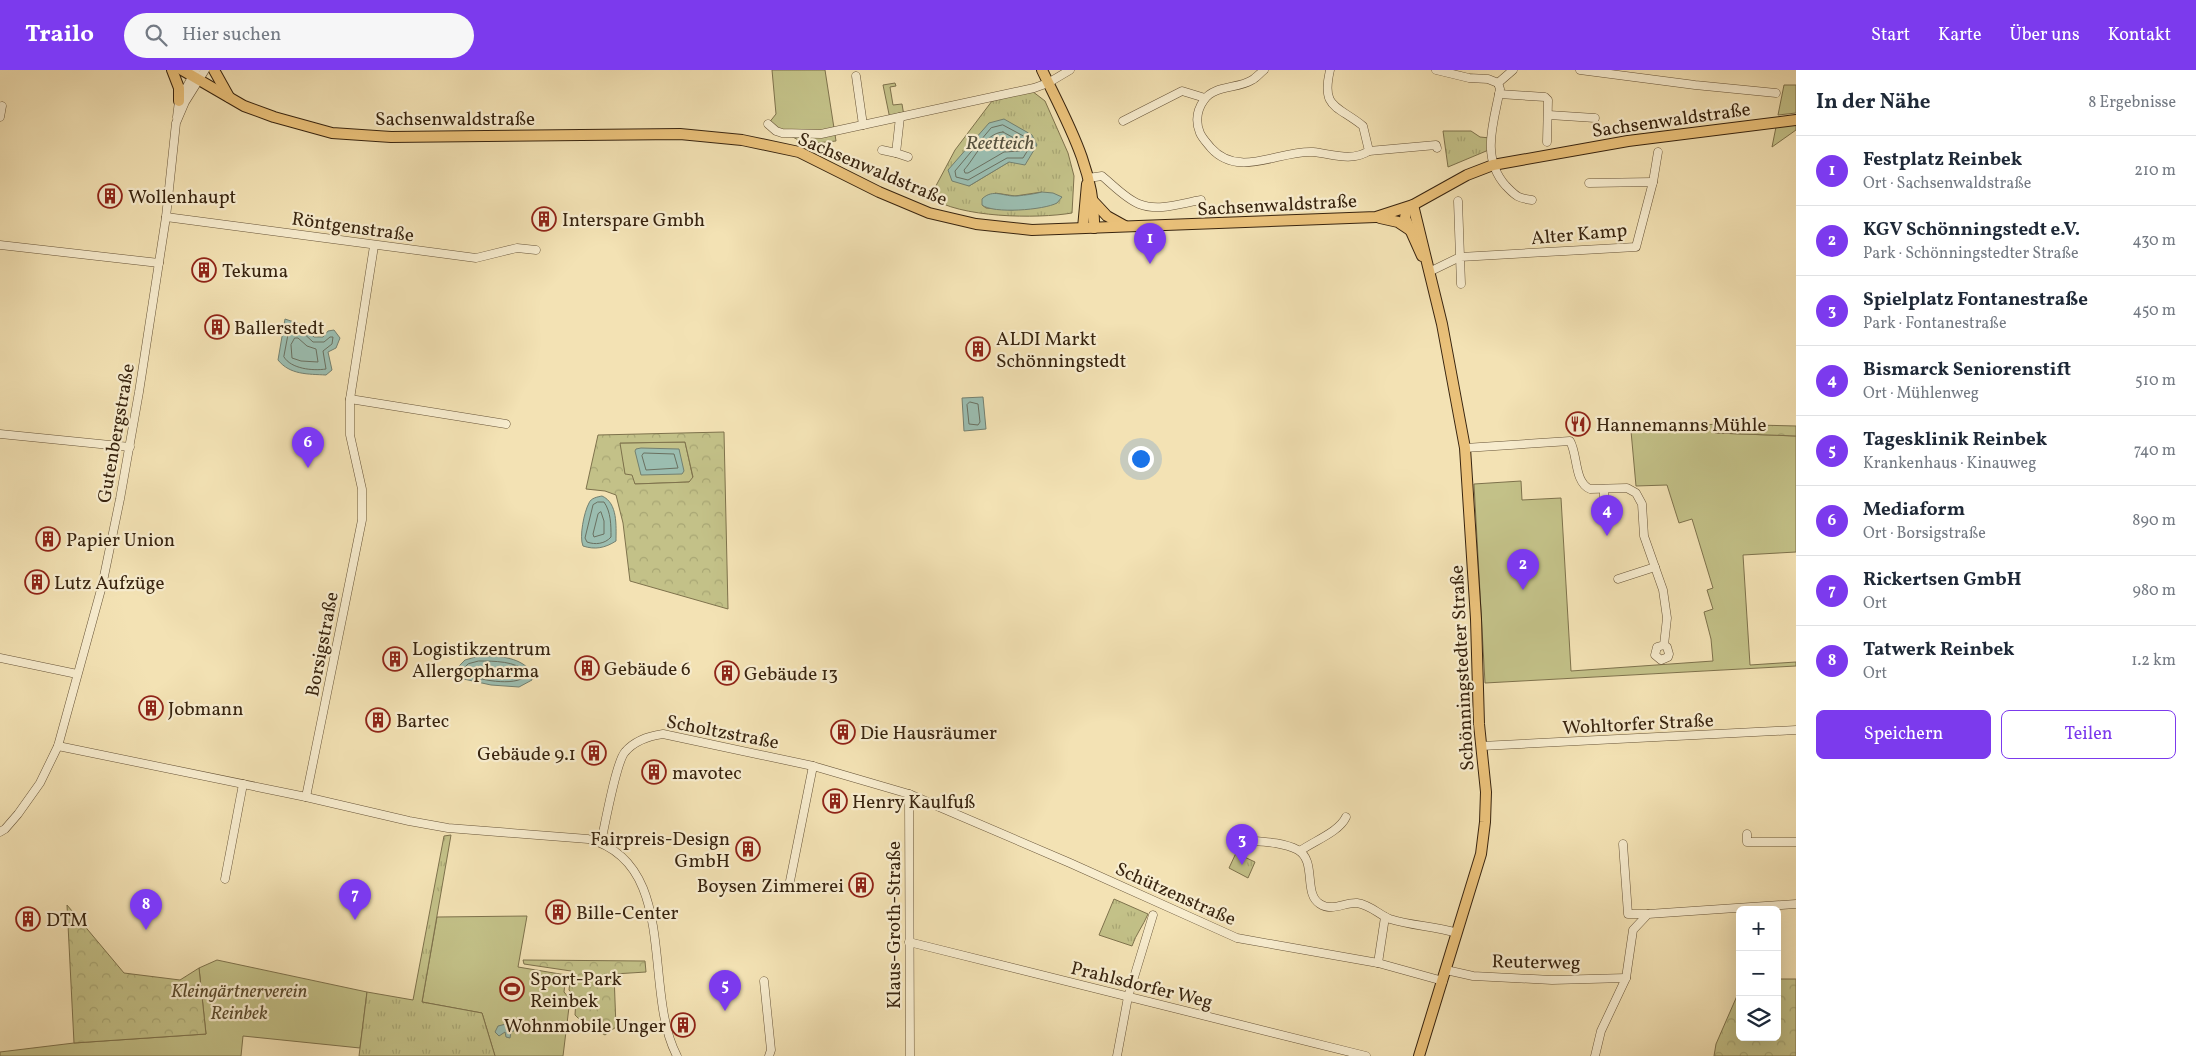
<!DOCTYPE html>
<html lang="de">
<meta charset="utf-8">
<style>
:root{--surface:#fff;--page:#f6f6f7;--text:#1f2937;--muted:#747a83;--line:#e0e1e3;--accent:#7c3aed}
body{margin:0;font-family:Vollkorn,serif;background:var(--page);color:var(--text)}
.controls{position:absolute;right:15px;bottom:15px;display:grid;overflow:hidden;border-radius:8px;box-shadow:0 5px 20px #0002}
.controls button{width:45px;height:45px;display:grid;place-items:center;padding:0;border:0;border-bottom:1px solid var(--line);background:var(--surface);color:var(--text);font:25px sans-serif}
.you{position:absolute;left:1140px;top:388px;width:18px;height:18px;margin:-12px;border:4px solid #fff;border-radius:50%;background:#1a73e8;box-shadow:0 0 0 8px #1a73e833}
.badge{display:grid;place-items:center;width:32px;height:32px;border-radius:50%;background:var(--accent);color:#fff;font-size:16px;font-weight:700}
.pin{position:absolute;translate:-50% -41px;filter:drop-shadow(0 1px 2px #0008)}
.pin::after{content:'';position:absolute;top:26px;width:18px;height:15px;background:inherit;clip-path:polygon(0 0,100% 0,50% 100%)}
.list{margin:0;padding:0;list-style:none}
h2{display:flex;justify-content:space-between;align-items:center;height:65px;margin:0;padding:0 20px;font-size:21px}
h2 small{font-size:16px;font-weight:400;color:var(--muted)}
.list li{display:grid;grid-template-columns:32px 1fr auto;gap:15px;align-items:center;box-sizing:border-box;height:70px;padding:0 20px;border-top:1px solid var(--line)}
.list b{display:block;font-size:19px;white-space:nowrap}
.list p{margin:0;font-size:16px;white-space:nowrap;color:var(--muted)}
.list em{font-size:16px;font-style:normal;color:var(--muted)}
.actions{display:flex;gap:10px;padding:15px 20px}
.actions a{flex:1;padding:11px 0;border:1px solid var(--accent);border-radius:8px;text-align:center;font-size:18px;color:var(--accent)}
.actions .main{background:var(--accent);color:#fff}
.icon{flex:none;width:28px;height:28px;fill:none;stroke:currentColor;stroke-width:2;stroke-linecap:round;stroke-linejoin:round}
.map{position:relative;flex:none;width:1796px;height:986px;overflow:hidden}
header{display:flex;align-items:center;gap:30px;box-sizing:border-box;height:70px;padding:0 25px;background:var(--accent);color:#fff}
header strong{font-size:24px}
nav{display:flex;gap:28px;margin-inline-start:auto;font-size:18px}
.search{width:350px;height:45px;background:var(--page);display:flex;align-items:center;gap:12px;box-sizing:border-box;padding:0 18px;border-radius:28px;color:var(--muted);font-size:19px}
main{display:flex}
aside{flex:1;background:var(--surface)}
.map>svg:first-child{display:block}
.green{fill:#c3c188;stroke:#7e724c}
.forest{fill:url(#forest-crowns);stroke:#7e724c;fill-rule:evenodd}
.park{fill:url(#park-tufts);stroke:#7e724c;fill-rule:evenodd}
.water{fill:#9bbdb0;stroke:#738070}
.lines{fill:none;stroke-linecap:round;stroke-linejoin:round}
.shore{stroke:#6a7060;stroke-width:1}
.minor-casing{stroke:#675438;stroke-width:9}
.major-casing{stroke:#38240f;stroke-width:12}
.minor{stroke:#f7ecce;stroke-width:8}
.major{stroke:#eac17a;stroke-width:10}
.labels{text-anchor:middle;stroke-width:4.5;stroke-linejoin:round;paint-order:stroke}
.street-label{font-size:19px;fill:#38240f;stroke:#f7ecce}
.poi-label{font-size:19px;fill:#38240f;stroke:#f7ecce;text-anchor:start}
.park-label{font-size:19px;font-style:italic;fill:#5b4b2d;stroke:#f7ecce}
.water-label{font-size:20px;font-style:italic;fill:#56523f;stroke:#f7ecce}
</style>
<header>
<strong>Trailo</strong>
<div class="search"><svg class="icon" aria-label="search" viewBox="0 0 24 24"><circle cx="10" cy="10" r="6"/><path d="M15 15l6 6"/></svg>Hier suchen</div>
<nav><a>Start</a><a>Karte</a><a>Über uns</a><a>Kontakt</a></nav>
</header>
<main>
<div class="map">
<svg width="1796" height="986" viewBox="0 0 1796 986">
<defs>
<pattern id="forest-crowns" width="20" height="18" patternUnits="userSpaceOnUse" patternTransform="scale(1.25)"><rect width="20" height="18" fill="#c3c188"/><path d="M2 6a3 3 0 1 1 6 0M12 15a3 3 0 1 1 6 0" fill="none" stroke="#a8a674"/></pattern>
<pattern id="park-tufts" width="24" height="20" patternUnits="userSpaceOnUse" patternTransform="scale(1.25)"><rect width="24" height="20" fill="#c3c188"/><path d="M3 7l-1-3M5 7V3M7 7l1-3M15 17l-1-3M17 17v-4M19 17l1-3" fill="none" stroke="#a8a674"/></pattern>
</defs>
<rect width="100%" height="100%" fill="#f3e2b4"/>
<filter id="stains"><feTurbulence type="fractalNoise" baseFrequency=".004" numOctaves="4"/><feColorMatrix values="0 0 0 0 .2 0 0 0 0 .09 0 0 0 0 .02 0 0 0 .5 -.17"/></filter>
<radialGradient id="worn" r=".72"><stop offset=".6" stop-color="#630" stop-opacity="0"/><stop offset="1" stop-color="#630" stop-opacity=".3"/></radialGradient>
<!-- green -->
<g class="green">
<path d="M772 0H825L836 71 806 74 768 54 776 44Z"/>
<path d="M895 13 896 16 890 17 893 35 902 34 904 46 890 49 883 15Z"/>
<path d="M1784 15H1796V43L1778 45Z"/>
<path d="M1796 54V60L1772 77 1776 57Z"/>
<path d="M1717 354 1716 363 1796 366V482L1743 485 1750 595 1796 592V596L1485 613 1474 414 1521 411 1522 430 1561 428 1571 601 1713 591 1711 569 1704 542 1713 539 1707 520 1713 518 1692 449 1679 453 1667 415 1636 416 1631 361Z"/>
<path d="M685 372 693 408 689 412 635 414 625 405 619 373Z"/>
<path d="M527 846 518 897 566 905 564 922 570 929 563 986H495L482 943 422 932 437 847Z"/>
<path d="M217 890 367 922 360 978 243 966 241 986H0V982L74 973 206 964 199 898Z"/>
</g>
<!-- forest -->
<g class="forest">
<path d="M1717 354 1796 356V366L1715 363Z"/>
<path d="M724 362 728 539 630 511 623 453 616 425 605 421 586 419 598 365ZM685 372 693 407 689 412 635 414 632 405 625 404 620 373Z"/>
<path d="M67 835 124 903 180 910 199 898 206 964 74 973Z"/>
<path d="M523 890 645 891 646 902 614 904 616 957 605 965 582 952 575 945 576 928 569 920 571 901 524 894Z"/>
<path d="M1777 909H1796V986H1714L1716 974 1740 919V967H1777Z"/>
</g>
<!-- park -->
<g class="park">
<path d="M1032 21 1045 31 1068 83 1074 106 1072 143C1037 149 959 148 930 127L955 80 992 31ZM1037 75 969 116 949 100 962 86ZM1042 122 1013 140 986 138 982 135 995 123 1015 126Z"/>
<path d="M1443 61H1471L1480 67 1490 68 1491 79 1448 97Z"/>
<path d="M451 765 422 932 482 943 495 986H359L367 922 413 930 444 766Z"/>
<path d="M1236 783 1255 792 1248 808 1229 798Z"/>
<path d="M1114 829 1148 844C1143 856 1136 864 1132 876L1099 865Z"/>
</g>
<!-- water -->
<g class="water">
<path d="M1004 49 1032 65 1037 75 1025 95 1009 92 969 116 952 111 948 100 989 53Z"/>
<path d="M1042 122 1053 123 1062 127C1060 129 1059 131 1057 133 1044 140 993 144 982 135V129C993 118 1004 127 1017 126 1026 125 1034 124 1042 122Z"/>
<path d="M285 249 303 255 314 267H323L328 261 334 260 340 268 336 278 328 282 332 300 326 305C308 304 290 305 278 290Z"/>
<path d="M983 327 986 359 964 361 962 328Z"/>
<path d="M641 378 679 379 684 401 682 404 641 405 635 381 636 379Z"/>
<path d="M602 426C618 433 616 456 616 471 605 478 595 480 583 476 579 467 584 442 589 433 591 428 597 427 602 426Z"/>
<path d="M479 586C497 586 518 586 531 601L532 610 519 617 491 615 459 608 457 598 465 590Z"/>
<path d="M506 954 509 957 512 955 515 957 516 960 511 962 510 968 506 967 505 962 499 966 495 962 498 956Z"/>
</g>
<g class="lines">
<!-- shore -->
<g class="shore">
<path d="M1003 55 1029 69 1031 75 1023 88H1007L968 110 956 107 955 101 991 58Z"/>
<path d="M1003 62 1023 73 1020 81 1004 82 968 103H965L964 100C975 88 985 63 1003 62Z"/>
<path d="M290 256 300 260 313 272H324L330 267H333L332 274 323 281 326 299C313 301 291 299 284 287Z"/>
<path d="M295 268H298L307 276 316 279 318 292 301 291 292 288 291 275Z"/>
<path d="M970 332 978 334 980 352 978 355 969 354 967 335Z"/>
<path d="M644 383 674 384 678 398 646 400 642 386Z"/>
<path d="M598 432H604C611 442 611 455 611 467 605 474 595 475 587 472L585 468 593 435Z"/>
<path d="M601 442 604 451V464L594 467 593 464 598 444Z"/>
<path d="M479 591C494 591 516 591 526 602V606C514 617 478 610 463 603L462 600 468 594Z"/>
<path d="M480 597 507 600 508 603 506 605 480 602 478 599Z"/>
</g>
<!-- minor casing -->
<g class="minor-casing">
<g id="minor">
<path d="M1264 0C1260 3 1256 8 1252 10 1238 19 1214 15 1204 30 1197 40 1195 51 1200 63 1202 68 1207 73 1211 78 1239 109 1279 80 1313 82 1332 84 1351 92 1369 81L1363 56C1337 35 1321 39 1330 0"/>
<path d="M1436 0 1469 8 1488 9 1498 13"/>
<path d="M1580 0 1695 15 1776 23"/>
<path d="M856 6 863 55"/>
<path d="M1498 13 1500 19C1494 52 1480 87 1506 116 1516 126 1517 128 1532 130"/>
<path d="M1498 13 1513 0"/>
<path d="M1499 24 1545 27 1548 30 1547 72"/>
<path d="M1549 45 1595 48"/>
<path d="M0 47 2 36"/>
<path d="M177 47 179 31 196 0"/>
<path d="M900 47 896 83 908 87"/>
<path d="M1123 51 1182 21 1205 28"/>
<path d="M768 54 776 61 782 63 821 64 1034 18 1048 13 1070 0"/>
<path d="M882 80 896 83"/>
<path d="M1369 81 1436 75 1437 78"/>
<path d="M1088 108 1102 106C1113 115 1126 129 1139 134 1159 142 1182 133 1201 130"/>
<path d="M1653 112 1658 82"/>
<path d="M166 147 476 188 517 178 536 180"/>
<path d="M0 175 159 193"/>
<path d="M1429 202 1460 187 1458 131"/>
<path d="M1461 214 1460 187 1636 177 1653 112 1589 113"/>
<path d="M350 329 506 354"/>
<path d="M0 364 130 377"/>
<path d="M1465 378 1570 371C1578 385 1574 412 1590 419L1627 418 1636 423 1642 434 1644 466 1663 520 1667 548 1664 575 1657 577 1655 585 1661 590 1668 587 1669 584 1667 577 1664 575"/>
<path d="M1604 448V419"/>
<path d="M1618 509 1655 497"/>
<path d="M0 588 77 604"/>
<path d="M58 676 306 727 409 751 448 758 588 769C680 793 642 920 677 986"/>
<path d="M1481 676 1796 660"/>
<path d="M909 724 910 986"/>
<path d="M306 727 362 450V419L350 365V329L374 176"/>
<path d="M0 762 5 759 18 744 40 713 58 676 102 516 120 429 139 322 166 147 176 53 185 32 205 0"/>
<path d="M1747 764V772H1796"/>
<path d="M1253 771C1269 772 1284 773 1298 780 1317 791 1303 824 1320 834 1332 842 1345 832 1357 833 1371 835 1379 845 1390 849 1412 856 1435 856 1457 863"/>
<path d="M601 772C605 755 616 692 625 682 635 670 649 666 663 664L813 696 909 724 1070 793 1237 868 1378 893 1443 911"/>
<path d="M1623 774 1628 844H1648"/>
<path d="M1300 781C1314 771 1339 762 1346 747"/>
<path d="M225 809 243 714"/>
<path d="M789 816 813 696"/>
<path d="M909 872 1366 986"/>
<path d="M1378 893 1385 847"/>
<path d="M1446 900 1473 906 1552 910 1626 908"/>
<path d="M764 911 771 980 769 986"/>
<path d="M1117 986 1128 927 1153 845"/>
<path d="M1595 986 1601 961 1626 908 1633 860 1648 844 1796 834"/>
</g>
</g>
<!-- major casing -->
<g class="major-casing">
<g id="major">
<path d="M172 0 179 18V31"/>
<path d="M182 0 244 36 274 47 332 63 391 67 680 64 742 70 799 82 879 122 929 143 976 154 1032 160 1376 147 1413 135 1467 105 1493 95 1628 71 1796 50"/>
<path d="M214 0 229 27"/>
<path d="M1042 0C1066 50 1096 101 1094 158"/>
<path d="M1093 131 1107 146 1125 156"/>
<path d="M1413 135 1442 254 1465 378 1476 549 1479 654 1486 722 1485 752 1481 784 1419 986"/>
<path d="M1409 137 1406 142 1405 148 1422 186"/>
<path d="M1380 148 1398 152 1410 160"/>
<path d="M1083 158 1087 114"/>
</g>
</g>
<!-- minor -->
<use href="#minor" class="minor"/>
<!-- major -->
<use href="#major" class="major"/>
</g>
<!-- icons -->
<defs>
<g id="building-ring" transform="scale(1.25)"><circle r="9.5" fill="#f7ecce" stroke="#8f2418" stroke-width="1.5"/><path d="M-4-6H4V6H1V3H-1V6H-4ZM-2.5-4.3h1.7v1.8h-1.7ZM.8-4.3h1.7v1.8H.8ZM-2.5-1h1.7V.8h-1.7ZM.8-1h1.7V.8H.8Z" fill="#8f2418"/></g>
<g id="restaurant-ring" transform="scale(1.25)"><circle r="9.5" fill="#f7ecce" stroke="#8f2418" stroke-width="1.5"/><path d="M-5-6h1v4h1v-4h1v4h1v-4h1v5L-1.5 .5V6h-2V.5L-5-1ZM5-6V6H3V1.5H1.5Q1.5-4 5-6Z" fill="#8f2418"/></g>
<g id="stadium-ring" transform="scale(1.25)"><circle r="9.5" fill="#f7ecce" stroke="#8f2418" stroke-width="1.5"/><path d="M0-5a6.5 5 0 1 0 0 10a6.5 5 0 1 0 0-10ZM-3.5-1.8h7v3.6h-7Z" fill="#8f2418"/></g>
</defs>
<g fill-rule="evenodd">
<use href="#building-ring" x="110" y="126"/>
<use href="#building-ring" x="544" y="149"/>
<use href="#building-ring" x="204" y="200"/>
<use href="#building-ring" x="217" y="257"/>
<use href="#building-ring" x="978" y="279"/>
<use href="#restaurant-ring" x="1578" y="354"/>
<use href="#building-ring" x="48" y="469"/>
<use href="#building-ring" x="37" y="512"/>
<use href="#building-ring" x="395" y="589"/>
<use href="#building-ring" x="587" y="598"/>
<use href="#building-ring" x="727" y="603"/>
<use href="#building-ring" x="151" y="638"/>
<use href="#building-ring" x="378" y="650"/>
<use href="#building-ring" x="843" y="662"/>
<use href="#building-ring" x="594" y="683"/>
<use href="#building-ring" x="654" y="702"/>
<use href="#building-ring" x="835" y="731"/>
<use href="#building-ring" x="748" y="779"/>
<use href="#building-ring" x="861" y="815"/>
<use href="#building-ring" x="558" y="842"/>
<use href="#building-ring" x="28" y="849"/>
<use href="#stadium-ring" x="512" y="919"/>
<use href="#building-ring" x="683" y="955"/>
</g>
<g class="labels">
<!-- street labels -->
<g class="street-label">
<text x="455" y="55">Sachsenwaldstraße</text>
<text transform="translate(1671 49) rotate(-8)" y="7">Sachsenwaldstraße</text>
<text transform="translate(873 98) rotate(23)" y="7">Sachsenwaldstraße</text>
<text transform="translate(1277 134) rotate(-3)" y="7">Sachsenwaldstraße</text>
<text transform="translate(353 156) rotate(8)" y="7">Röntgenstraße</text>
<text transform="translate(1579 163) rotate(-5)" y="7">Alter Kamp</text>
<text transform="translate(115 363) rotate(-80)" y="7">Gutenbergstraße</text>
<text transform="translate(321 574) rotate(-79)" y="7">Borsigstraße</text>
<text transform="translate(1461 598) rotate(-93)" y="7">Schönningstedter Straße</text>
<text transform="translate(1638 653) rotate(-3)" y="7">Wohltorfer Straße</text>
<text transform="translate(723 661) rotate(11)" y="7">Scholtzstraße</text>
<text transform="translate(1176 823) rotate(24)" y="7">Schützenstraße</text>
<text transform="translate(893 855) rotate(-90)" y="7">Klaus-Groth-Straße</text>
<text transform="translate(1536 891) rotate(1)" y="7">Reuterweg</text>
<text transform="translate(1142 914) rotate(14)" y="7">Prahlsdorfer Weg</text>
</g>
<!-- poi labels -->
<g class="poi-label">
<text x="128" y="133">Wollenhaupt</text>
<text x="562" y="156">Interspare Gmbh</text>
<text x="222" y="207">Tekuma</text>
<text x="234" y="264">Ballerstedt</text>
<text x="996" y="275">ALDI Markt<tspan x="996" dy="22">Schönningstedt</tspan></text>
<text x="1596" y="361">Hannemanns Mühle</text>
<text x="66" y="476">Papier Union</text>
<text x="54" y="519">Lutz Aufzüge</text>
<text x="412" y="585">Logistikzentrum<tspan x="412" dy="22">Allergopharma</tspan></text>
<text x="604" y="605">Gebäude 6</text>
<text x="744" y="610">Gebäude 13</text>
<text x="168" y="645">Jobmann</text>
<text x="396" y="657">Bartec</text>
<text x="860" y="669">Die Hausräumer</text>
<text x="576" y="690" text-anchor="end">Gebäude 9.1</text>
<text x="672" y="709">mavotec</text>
<text x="852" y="738">Henry Kaulfuß</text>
<text x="730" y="775" text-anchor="end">Fairpreis-Design<tspan x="730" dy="22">GmbH</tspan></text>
<text x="844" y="822" text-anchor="end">Boysen Zimmerei</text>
<text x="576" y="849">Bille-Center</text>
<text x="46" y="856">DTM</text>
<text x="530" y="915">Sport-Park<tspan x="530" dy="22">Reinbek</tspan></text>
<text x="666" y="962" text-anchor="end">Wohnmobile Unger</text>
</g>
<!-- park labels -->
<g class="park-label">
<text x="239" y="927">Kleingärtnerverein<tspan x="239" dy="22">Reinbek</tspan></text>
</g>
<!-- water labels -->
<g class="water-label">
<text x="1000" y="79">Reetteich</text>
</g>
</g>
<rect width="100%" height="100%" filter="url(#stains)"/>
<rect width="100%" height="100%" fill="url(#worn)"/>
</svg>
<div class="controls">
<button>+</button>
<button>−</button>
<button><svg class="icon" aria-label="layers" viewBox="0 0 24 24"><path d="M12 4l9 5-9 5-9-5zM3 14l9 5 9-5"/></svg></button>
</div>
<div class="you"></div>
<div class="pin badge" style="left:1150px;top:194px">1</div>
<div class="pin badge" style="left:1523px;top:520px">2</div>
<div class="pin badge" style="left:1242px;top:795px">3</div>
<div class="pin badge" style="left:1607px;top:466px">4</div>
<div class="pin badge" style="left:725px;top:941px">5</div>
<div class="pin badge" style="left:308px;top:398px">6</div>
<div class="pin badge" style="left:355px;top:850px">7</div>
<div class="pin badge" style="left:146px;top:860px">8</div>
</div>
<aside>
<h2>In der Nähe<small>8 Ergebnisse</small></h2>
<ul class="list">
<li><span class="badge">1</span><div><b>Festplatz Reinbek</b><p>Ort · Sachsenwaldstraße</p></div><em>210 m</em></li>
<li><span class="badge">2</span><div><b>KGV Schönningstedt e.V.</b><p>Park · Schönningstedter Straße</p></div><em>430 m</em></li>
<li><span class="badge">3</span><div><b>Spielplatz Fontanestraße</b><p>Park · Fontanestraße</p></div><em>450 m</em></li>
<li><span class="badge">4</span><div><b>Bismarck Seniorenstift</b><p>Ort · Mühlenweg</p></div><em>510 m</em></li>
<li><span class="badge">5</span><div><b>Tagesklinik Reinbek</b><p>Krankenhaus · Kinauweg</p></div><em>740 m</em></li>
<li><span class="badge">6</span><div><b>Mediaform</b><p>Ort · Borsigstraße</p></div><em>890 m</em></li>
<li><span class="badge">7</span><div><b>Rickertsen GmbH</b><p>Ort</p></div><em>980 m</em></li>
<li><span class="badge">8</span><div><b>Tatwerk Reinbek</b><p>Ort</p></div><em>1.2 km</em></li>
</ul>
<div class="actions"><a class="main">Speichern</a><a>Teilen</a></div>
</aside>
</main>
